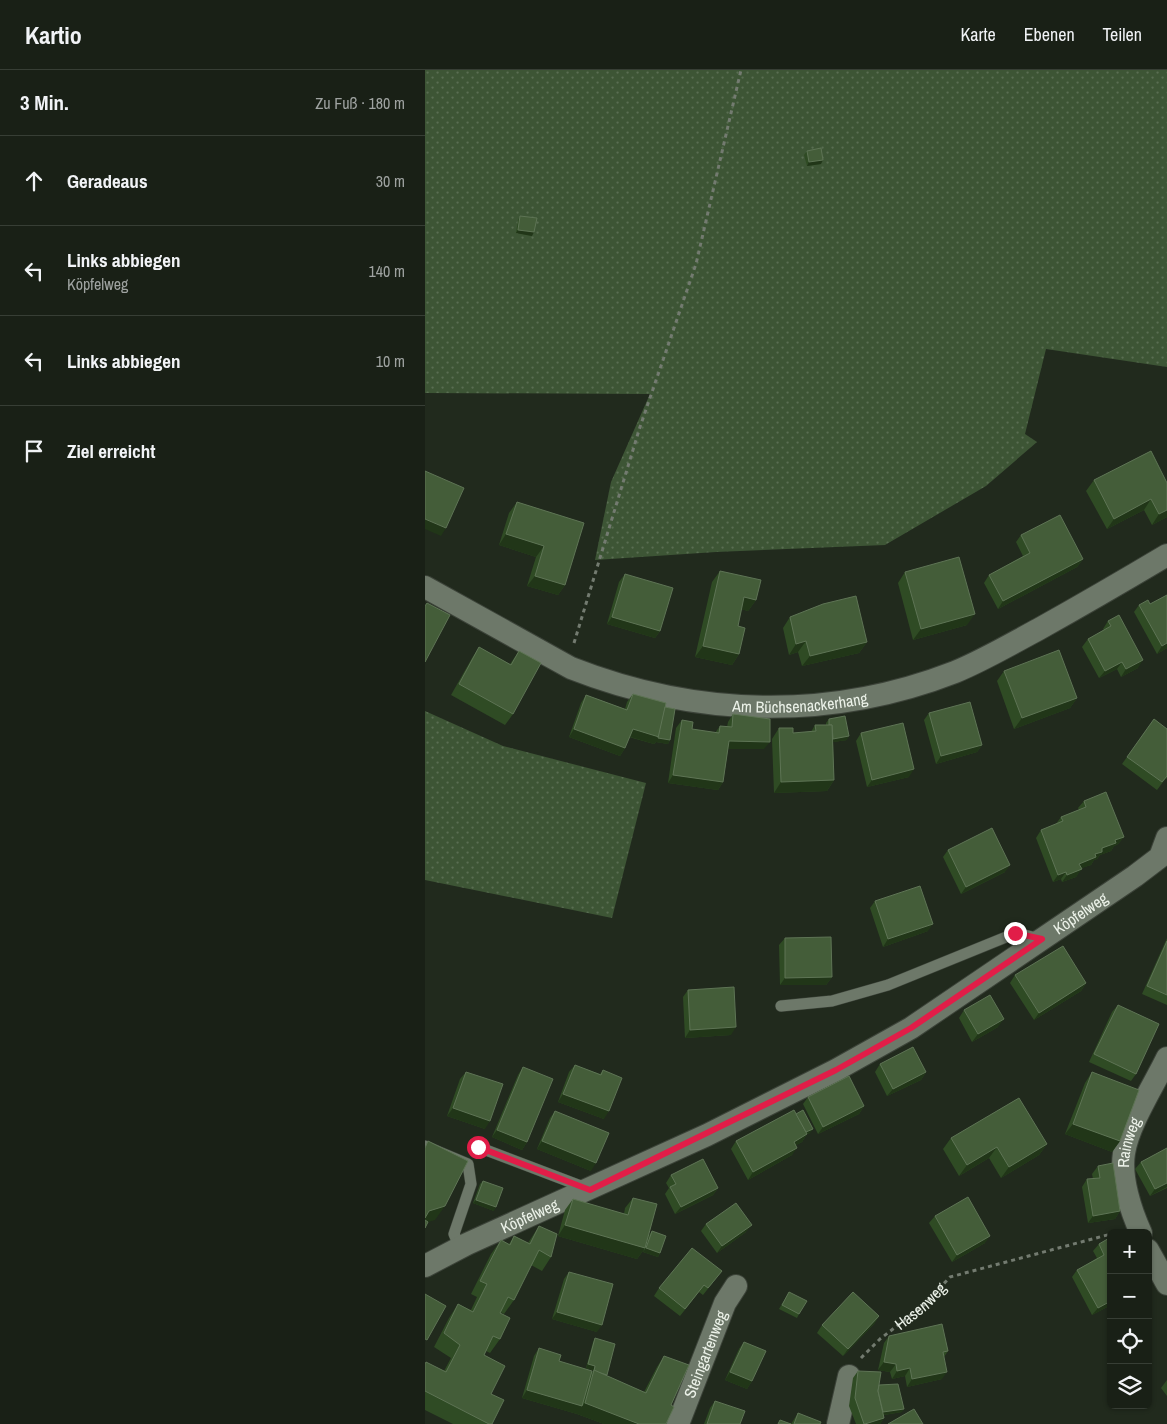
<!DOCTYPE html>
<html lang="de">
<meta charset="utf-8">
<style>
:root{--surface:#192016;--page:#22281f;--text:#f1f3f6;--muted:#9fa3a1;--line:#373e35}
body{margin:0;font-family:"Archivo Narrow",sans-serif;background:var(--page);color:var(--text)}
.controls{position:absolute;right:15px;bottom:15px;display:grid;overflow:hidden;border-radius:8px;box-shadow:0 1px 4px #0004}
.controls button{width:45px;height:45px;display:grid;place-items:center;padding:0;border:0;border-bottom:1px solid var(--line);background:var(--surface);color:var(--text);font:25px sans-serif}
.stop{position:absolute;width:15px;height:15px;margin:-11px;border:4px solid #e11d48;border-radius:50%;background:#fff}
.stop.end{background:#e11d48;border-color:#fff;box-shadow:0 1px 5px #0008}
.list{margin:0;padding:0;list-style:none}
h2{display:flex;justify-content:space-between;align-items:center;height:65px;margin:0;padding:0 20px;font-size:21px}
h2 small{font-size:16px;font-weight:400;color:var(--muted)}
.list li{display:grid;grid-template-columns:32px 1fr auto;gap:15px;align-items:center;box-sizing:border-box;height:90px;padding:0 20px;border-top:1px solid var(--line)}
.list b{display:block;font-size:19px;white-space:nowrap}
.list p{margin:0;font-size:16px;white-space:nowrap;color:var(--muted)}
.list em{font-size:16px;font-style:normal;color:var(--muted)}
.icon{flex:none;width:28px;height:28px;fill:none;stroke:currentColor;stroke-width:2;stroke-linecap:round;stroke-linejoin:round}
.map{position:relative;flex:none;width:742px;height:1354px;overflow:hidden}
header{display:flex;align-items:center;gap:30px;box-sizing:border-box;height:70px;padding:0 25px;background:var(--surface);border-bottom:1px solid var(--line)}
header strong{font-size:24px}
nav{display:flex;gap:28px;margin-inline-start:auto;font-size:18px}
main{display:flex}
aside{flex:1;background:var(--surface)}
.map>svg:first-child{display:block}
.grass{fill:url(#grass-dots)}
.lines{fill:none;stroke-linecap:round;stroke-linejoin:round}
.service-casing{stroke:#3c4339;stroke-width:12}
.minor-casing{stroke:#3c4339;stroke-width:24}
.path{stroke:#737b70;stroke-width:3;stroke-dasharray:4 4;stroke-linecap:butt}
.service{stroke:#6d7869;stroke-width:11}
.minor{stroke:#6d7869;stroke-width:22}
.wall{fill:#2f4b24}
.shaded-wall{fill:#213618}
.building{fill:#445d39;stroke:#5e7455}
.route{stroke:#e11d48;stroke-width:6}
.labels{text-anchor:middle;stroke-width:4.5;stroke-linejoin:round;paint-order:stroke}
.street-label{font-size:16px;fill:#ecf2e9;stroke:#172014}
</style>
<header>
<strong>Kartio</strong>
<nav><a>Karte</a><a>Ebenen</a><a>Teilen</a></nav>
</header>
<main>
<aside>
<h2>3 Min.<small>Zu Fuß · 180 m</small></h2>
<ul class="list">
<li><svg class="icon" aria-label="ahead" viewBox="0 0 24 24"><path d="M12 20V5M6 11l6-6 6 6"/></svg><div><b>Geradeaus</b></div><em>30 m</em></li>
<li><svg class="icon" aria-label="left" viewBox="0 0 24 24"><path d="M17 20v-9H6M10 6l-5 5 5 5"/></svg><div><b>Links abbiegen</b><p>Köpfelweg</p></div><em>140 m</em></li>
<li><svg class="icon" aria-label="left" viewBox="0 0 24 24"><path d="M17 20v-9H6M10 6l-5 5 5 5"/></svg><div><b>Links abbiegen</b></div><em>10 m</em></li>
<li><svg class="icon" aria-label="arrive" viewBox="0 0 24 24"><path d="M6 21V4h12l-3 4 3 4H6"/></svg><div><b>Ziel erreicht</b></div></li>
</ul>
</aside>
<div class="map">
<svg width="742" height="1354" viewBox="0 0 742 1354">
<defs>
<pattern id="grass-dots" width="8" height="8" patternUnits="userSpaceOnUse" patternTransform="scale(1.25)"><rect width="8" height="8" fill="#3d5535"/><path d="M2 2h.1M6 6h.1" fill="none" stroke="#596e52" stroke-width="1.8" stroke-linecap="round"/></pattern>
</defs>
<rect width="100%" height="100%" fill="#212a1d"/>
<!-- grass -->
<g class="grass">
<path d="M0 0H742V297L621 279 600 364 612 372 561 416 460 475 291 482 170 490 186 412 225 324 0 323Z"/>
<path d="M0 641 78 676 221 713 187 848 0 810Z"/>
</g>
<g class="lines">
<!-- service casing -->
<g class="service-casing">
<g id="service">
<path d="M356 936 407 931 463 915 591 863 616 869"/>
<path d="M0 1076 43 1094 46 1114 29 1164 35 1178"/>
<path d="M53 1077 161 1118"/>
</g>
</g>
<!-- minor casing -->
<g class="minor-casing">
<g id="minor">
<path id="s2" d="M0 517 146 598C271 647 404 651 530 602 559 590 586 574 614 559 657 535 700 510 742 485"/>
<path id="s3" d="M716 1163C706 1141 695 1108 699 1083 703 1055 729 1015 742 988"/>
<path d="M723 1180 742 1214"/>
<path id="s4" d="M0 1196 42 1174 282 1065 411 1000 486 958 710 806 735 787 742 768"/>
<path id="s5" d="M253 1354 300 1233 311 1216"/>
<path d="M413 1354 424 1306"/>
</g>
</g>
<!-- path -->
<g class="path">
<path d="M149 573 215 357 271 194 316 0"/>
<path id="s1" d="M436 1288 455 1269 499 1235 525 1207 686 1164"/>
</g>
<!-- service -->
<use href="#service" class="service"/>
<!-- minor -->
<use href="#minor" class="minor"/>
</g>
<!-- wall -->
<g class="wall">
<path d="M382 81 396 94 382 96 379 85Z"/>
<path d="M95 146 107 166 91 163 93 150Z"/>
<path d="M726 381 742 447 727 455 719 440 682 459 661 421 669 410Z"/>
<path d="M92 432 159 453 140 515 133 525 102 516 111 487 74 475 84 443Z"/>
<path d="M596 465 658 489 652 497 573 539 559 513 564 505 598 486 591 472Z"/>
<path d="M295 501 331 530 323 541 316 539 313 556 314 584 307 595 270 587 287 512Z"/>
<path d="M480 502 542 555 488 570 473 513Z"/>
<path d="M200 504 235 561 230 568 182 554 194 512Z"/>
<path d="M714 535 742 578 732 584 709 542Z"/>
<path d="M365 547 442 572 434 583 377 596 373 582 364 585 358 558Z"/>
<path d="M683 551 713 598 696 607 692 599 674 608 657 577 663 569 679 560 678 559Z"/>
<path d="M54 577 85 594 94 581 88 644 80 655 26 625 47 588Z"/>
<path d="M579 601 652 628 645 638 589 659 572 611Z"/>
<path d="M208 624 240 637 245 670 243 674 231 672 229 674 204 667 200 678 195 686 144 667 156 633 161 625 200 639 202 632Z"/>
<path d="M504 643 557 675 552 682 511 694 499 650Z"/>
<path d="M308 644 339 679H303L298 712 293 720 243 713 251 658 257 650 267 659 290 663 295 656 302 657 303 652Z"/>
<path d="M404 649 422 670 408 672 409 710 402 721 349 723 347 669 354 658 368 663 386 662 390 655H401V653Z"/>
<path d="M729 649 742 659V709L741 708 732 720 697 694Z"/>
<path d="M436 663 484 707 442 717 431 671Z"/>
<path d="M659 731 699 767 693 774 689 776 686 781 675 785 672 789 669 790 666 795 656 798 651 807 637 812 636 809 628 812 611 768 616 760 631 754 636 747 654 740 653 738Z"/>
<path d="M523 780 580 802 536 824 518 787Z"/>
<path d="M450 831 503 861 458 877 445 838Z"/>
<path d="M360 868 407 907 401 915H355L354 875Z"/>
<path d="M742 868V935L717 924Z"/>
<path d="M590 905 661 913 656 921 609 950 585 913Z"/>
<path d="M263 920 306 965 260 968 258 927Z"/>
<path d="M693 935 711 1004 706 1011 664 992 687 942Z"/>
<path d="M539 940 573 957 547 972 534 948Z"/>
<path d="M455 994 501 1002 496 1010 462 1026 450 1002Z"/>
<path d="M150 995 175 1004 178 1000 179 1049 133 1032 144 1002Z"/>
<path d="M98 997 102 1072 97 1080 67 1067 93 1005Z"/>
<path d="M41 1002 60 1059 22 1046 35 1009Z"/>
<path d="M667 1002 695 1071 687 1082 640 1064 660 1013Z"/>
<path d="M383 1027 439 1036 434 1044 393 1064 378 1034Z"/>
<path d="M130 1041 166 1101 112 1079 125 1048Z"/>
<path d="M371 1044 385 1063 382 1064 377 1072 371 1075 367 1085 323 1110 306 1079 311 1071Z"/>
<path d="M526 1068 622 1074 614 1085 576 1108 564 1088 534 1106 518 1079Z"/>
<path d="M742 1078V1118L725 1126 710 1099 716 1092Z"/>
<path d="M673 1096 695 1141 690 1149 663 1153 657 1117 662 1109H668L667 1104Z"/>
<path d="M246 1105 293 1118 288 1125 250 1144 240 1124 244 1118 241 1113Z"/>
<path d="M58 1111 69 1141 48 1133 55 1114Z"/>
<path d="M208 1128 220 1178 212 1189 133 1166 140 1140 148 1129 199 1144 200 1138Z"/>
<path d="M510 1146 560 1173 527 1192 504 1153Z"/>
<path d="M281 1154 321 1162 292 1183 276 1161Z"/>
<path d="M114 1156 126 1187 117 1201 106 1195 89 1230 79 1244 75 1242V1269L65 1283 61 1281 59 1285 66 1324 67 1354H28L0 1340V1293L19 1301 26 1288 9 1277 24 1248 33 1234 46 1240 52 1227 46 1224 66 1184 76 1170 84 1174 89 1166 103 1173Z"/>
<path d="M227 1161 235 1183 233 1187 218 1182 224 1165Z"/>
<path d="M686 1167V1235L667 1245 647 1207 652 1200 672 1188 668 1181 674 1174Z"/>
<path d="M297 1201 278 1225 274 1222 255 1246 229 1226 234 1218Z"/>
<path d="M144 1202 172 1262 127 1249 139 1209Z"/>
<path d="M364 1222 374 1244 372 1248 354 1239Z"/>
<path d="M454 1246 449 1254 418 1286 392 1263 397 1255Z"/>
<path d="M464 1266 523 1281 519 1287 517 1309 482 1317 480 1306 467 1309 465 1302 453 1300 459 1273Z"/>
<path d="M170 1268 182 1305 181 1306 219 1322 232 1297 239 1286 246 1335 241 1354H179L152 1344 97 1328 109 1286 114 1278 134 1291 166 1304 168 1300 161 1298 168 1272Z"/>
<path d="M319 1272 327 1311 322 1319 300 1310 314 1279Z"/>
<path d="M433 1301 477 1342 459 1345V1348L455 1354H431L424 1336 428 1308Z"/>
<path d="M742 1310V1326L736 1318Z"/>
<path d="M290 1331 315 1354H279L285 1338Z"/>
<path d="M373 1343 395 1354H366Z"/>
</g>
<!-- shaded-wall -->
<g class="shaded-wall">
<path d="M398 90 396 94 382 96 384 92Z"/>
<path d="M93 160 109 162 107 166 91 163Z"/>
<path d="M726 429 719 440 682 459 689 449Z"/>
<path d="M742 440V447L727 455 734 444Z"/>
<path d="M0 449 21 458 16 466 0 459Z"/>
<path d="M81 464 119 476 111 487 74 475Z"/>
<path d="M658 489 652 497 573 539 578 531Z"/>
<path d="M110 506 140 515 133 525 102 516Z"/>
<path d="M319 527 331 530 323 541 312 538Z"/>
<path d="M550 544 542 555 488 570 496 559Z"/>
<path d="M187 547 235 561 230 568 182 554Z"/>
<path d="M381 571 373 582 364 585 371 574Z"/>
<path d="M442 572 434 583 377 596 385 586Z"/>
<path d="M742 573V578L732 584 737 576Z"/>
<path d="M278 576 314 584 307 595 270 587Z"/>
<path d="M718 590 713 598 696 607 701 599Z"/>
<path d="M697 592 692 599 674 608 680 601Z"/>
<path d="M652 628 645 638 589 659 597 648Z"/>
<path d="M149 659 200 678 195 686 144 667Z"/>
<path d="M208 659 234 667 245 670 243 674 231 672 229 674 202 666Z"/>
<path d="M424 666 422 670 402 673 405 669Z"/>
<path d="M304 671 345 672 339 679H299Z"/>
<path d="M557 675 552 682 511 694 516 686Z"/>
<path d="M489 699 484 707 442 717 447 710Z"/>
<path d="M248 705 298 712 293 720 243 713Z"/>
<path d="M409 710 402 721 349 723 356 712Z"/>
<path d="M699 767 693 774 689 776 686 781 675 785 672 789 669 790 666 795 649 801 654 794 670 784 690 770Z"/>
<path d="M585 795 580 802 536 824 541 817Z"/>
<path d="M657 799 651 807 637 812 642 805Z"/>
<path d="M641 802 636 809 628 812 633 805Z"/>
<path d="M508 854 503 861 458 877 463 869Z"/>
<path d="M407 907 401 915H355L360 908Z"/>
<path d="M661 913 656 921 609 950 614 943Z"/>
<path d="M579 949 573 957 547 972 553 964Z"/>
<path d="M311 957 306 965 260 968 265 960Z"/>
<path d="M501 1002 496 1010 462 1026 468 1019Z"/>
<path d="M138 1024 184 1041 179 1049 133 1032Z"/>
<path d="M439 1036 434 1044 393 1064 398 1057Z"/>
<path d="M28 1038 65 1051 60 1059 22 1046Z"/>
<path d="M648 1054 695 1071 687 1082 640 1064Z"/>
<path d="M388 1059 385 1063 374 1068 377 1064Z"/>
<path d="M72 1060 102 1072 97 1080 67 1067Z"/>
<path d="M382 1064 377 1072 364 1079 369 1072Z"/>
<path d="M117 1071 171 1093 166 1101 112 1079Z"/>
<path d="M622 1074 614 1085 576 1108 584 1097Z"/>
<path d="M572 1077 564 1088 534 1106 542 1095Z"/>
<path d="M372 1078 367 1085 323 1110 328 1102Z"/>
<path d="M742 1113V1117L725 1126 730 1119Z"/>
<path d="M293 1118 288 1125 250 1144 256 1137Z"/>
<path d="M51 1130 71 1137 69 1141 48 1133Z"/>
<path d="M20 1136 10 1150 0 1153V1147L4 1141Z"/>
<path d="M695 1141 690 1149 663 1153 668 1146Z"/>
<path d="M140 1155 220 1178 212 1189 133 1166Z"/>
<path d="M327 1155 321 1162 292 1183 297 1176Z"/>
<path d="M565 1166 560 1173 527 1192 532 1185Z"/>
<path d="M221 1178 235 1183 233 1187 218 1182Z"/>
<path d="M686 1231V1235L667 1245 673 1238Z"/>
<path d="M132 1242 177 1255 172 1262 127 1249Z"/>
<path d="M454 1246 449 1254 418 1286 423 1279Z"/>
<path d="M459 1292 471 1294 465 1302 453 1300Z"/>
<path d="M163 1294 170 1296 168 1300 161 1298Z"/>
<path d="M485 1298 480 1306 467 1309 472 1301Z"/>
<path d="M305 1302 327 1311 322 1319 300 1310Z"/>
<path d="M522 1302 517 1309 482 1317 487 1309Z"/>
<path d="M102 1320 157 1336 160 1333 214 1354H179L152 1344 97 1328Z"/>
<path d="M479 1339 477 1342 452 1346 454 1342Z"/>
<path d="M459 1348 455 1354H440Z"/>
</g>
<!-- building -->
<g class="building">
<path d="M396 78 398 90 384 92 382 81Z"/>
<path d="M95 146 112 148 109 162 93 160Z"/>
<path d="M726 381 742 413V440L734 444 726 429 689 449 669 410Z"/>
<path d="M0 401 39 418 21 458 0 449Z"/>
<path d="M92 432 159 453 140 515 110 506 119 476 81 464Z"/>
<path d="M635 445 658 489 578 531 564 505 605 483 596 465Z"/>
<path d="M534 487 550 544 496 559 480 502Z"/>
<path d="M295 501 336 510 331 530 319 527 313 556 320 558 314 584 278 576Z"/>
<path d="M200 504 248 518 235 561 187 547Z"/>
<path d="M742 525V573L737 576 714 535 723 530 725 534Z"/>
<path d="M431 526 442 572 385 586 381 571 371 574 365 547 398 534Z"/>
<path d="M2 533 25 545 0 592V536Z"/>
<path d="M694 545 718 590 701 599 697 592 680 601 663 569 686 556 683 551Z"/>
<path d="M54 577 86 595 94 581 116 593 88 644 34 614Z"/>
<path d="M634 580 652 628 597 648 579 601Z"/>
<path d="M208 624 241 633 234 667 208 659 200 678 149 659 161 625 202 640Z"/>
<path d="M545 632 557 675 516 686 504 643Z"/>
<path d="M240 637 250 639 245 670 233 668Z"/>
<path d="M308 644 345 649V672L304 671 298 712 248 705 257 650 268 652 267 659 294 663 295 656 307 657Z"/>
<path d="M420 646 424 666 408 669 407 655H404V649Z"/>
<path d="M729 649 742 659V706L737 712 702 687Z"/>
<path d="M478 653 489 699 447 710 436 663Z"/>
<path d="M390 655H407L409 710 356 712 354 658H368V663L391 661Z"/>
<path d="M681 722 699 767 690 770 691 773 677 778V782L670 784 671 787 654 794 657 799 642 805 641 802 633 805 616 760 638 751 636 747 661 737 659 731Z"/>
<path d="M567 758 585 795 541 817 523 780Z"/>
<path d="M495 816 508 854 463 869 450 831Z"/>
<path d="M406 867 407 907 360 908V868Z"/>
<path d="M742 871V925L722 916Z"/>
<path d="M638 876 661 913 614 943 590 905Z"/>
<path d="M309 917 311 957 265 960 263 920Z"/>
<path d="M565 925 579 949 553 964 539 940Z"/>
<path d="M693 935 734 954 711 1004 669 984Z"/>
<path d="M488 977 501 1002 468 1019 455 994Z"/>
<path d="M150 995 176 1005 178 1000 197 1008 184 1041 138 1024Z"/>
<path d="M98 997 128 1009 102 1072 72 1060Z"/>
<path d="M41 1002 78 1014 65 1051 28 1038Z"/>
<path d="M667 1002 714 1020 695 1071 648 1054Z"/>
<path d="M424 1006 439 1036 398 1057 383 1027Z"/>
<path d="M594 1028 622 1074 584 1097 572 1077 542 1095 526 1068Z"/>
<path d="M369 1040 382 1064 369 1072 372 1078 328 1102 311 1071Z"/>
<path d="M378 1040 388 1059 381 1062 371 1044Z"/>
<path d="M130 1041 184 1063 171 1093 117 1071Z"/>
<path d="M3 1071 43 1091 20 1136 4 1141 0 1148V1078Z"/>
<path d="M742 1078V1113L730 1119 716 1092Z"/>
<path d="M278 1089 293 1118 256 1137 245 1117 251 1114 246 1105Z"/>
<path d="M688 1093 695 1141 668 1146 662 1109 675 1108 673 1096Z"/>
<path d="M58 1111 78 1118 71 1137 51 1130Z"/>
<path d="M543 1127 565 1166 532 1185 510 1146Z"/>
<path d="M208 1128 232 1134 220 1178 140 1155 148 1129 203 1145Z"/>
<path d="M311 1133 327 1155 297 1176 281 1154Z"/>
<path d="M0 1150 3 1152 0 1158Z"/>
<path d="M114 1156 132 1164 126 1187 114 1180 89 1230 83 1227 75 1243 85 1248 75 1269 68 1266 59 1285 80 1296 66 1324 79 1330 67 1354H64L0 1321V1294L1 1292 21 1302 35 1275 19 1263 33 1234 48 1242 62 1214 55 1211 76 1170 85 1175 89 1166 105 1174Z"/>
<path d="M699 1160 700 1163H694Z"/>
<path d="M227 1161 241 1166 235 1183 221 1178Z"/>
<path d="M686 1167V1231L673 1238 652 1200 679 1185 674 1174Z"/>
<path d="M267 1178 297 1201 283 1218 279 1215 260 1239 234 1218Z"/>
<path d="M144 1202 188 1214 177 1255 132 1242Z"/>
<path d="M364 1222 382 1231 374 1244 357 1235Z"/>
<path d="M428 1222 454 1246 423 1279 397 1255Z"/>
<path d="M0 1224 21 1236 2 1270 0 1269Z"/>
<path d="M517 1254 523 1281 518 1282 522 1302 487 1309 485 1298 472 1301 471 1294 459 1292 464 1266Z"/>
<path d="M170 1268 190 1274 182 1305 169 1301 170 1296 163 1294Z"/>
<path d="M319 1272 341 1281 327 1311 305 1302Z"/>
<path d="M114 1278 136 1285 134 1291 167 1301 157 1336 102 1320Z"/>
<path d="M239 1286 264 1295 246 1335 249 1337 241 1354H214L160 1333 169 1300 221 1323Z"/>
<path d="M433 1301 456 1302 453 1321 459 1348 440 1354H439L430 1328Z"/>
<path d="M473 1314 479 1339 458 1342 453 1321 454 1315Z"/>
<path d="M290 1331 320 1341 315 1354H282Z"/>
<path d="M489 1339 498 1354H463Z"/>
<path d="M373 1343 396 1352 395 1354H369Z"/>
<path d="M355 1350 366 1354H353Z"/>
</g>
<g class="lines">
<!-- route -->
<path class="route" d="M53 1077 165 1120 411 1000 486 958 617 869 590 863"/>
</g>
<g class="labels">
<!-- street labels -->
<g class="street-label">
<text dy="6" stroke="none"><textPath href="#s2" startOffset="401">Am Büchsenackerhang</textPath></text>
<text dy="6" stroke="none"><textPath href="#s4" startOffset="746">Köpfelweg</textPath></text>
<text dy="6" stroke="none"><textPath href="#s3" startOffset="94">Rainweg</textPath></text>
<text dy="6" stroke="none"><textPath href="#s4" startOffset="116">Köpfelweg</textPath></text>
<text dy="6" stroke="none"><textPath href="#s1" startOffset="79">Hasenweg</textPath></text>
<text dy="6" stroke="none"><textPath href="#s5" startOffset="75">Steingartenweg</textPath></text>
</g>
</g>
</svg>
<div class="controls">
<button>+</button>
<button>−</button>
<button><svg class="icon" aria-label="locate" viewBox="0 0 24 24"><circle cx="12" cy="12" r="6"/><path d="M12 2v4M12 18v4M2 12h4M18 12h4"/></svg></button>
<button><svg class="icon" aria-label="layers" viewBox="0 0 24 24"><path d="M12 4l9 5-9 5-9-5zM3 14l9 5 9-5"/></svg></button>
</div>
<div class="stop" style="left:53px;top:1077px"></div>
<div class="stop end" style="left:590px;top:863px"></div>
</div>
</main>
